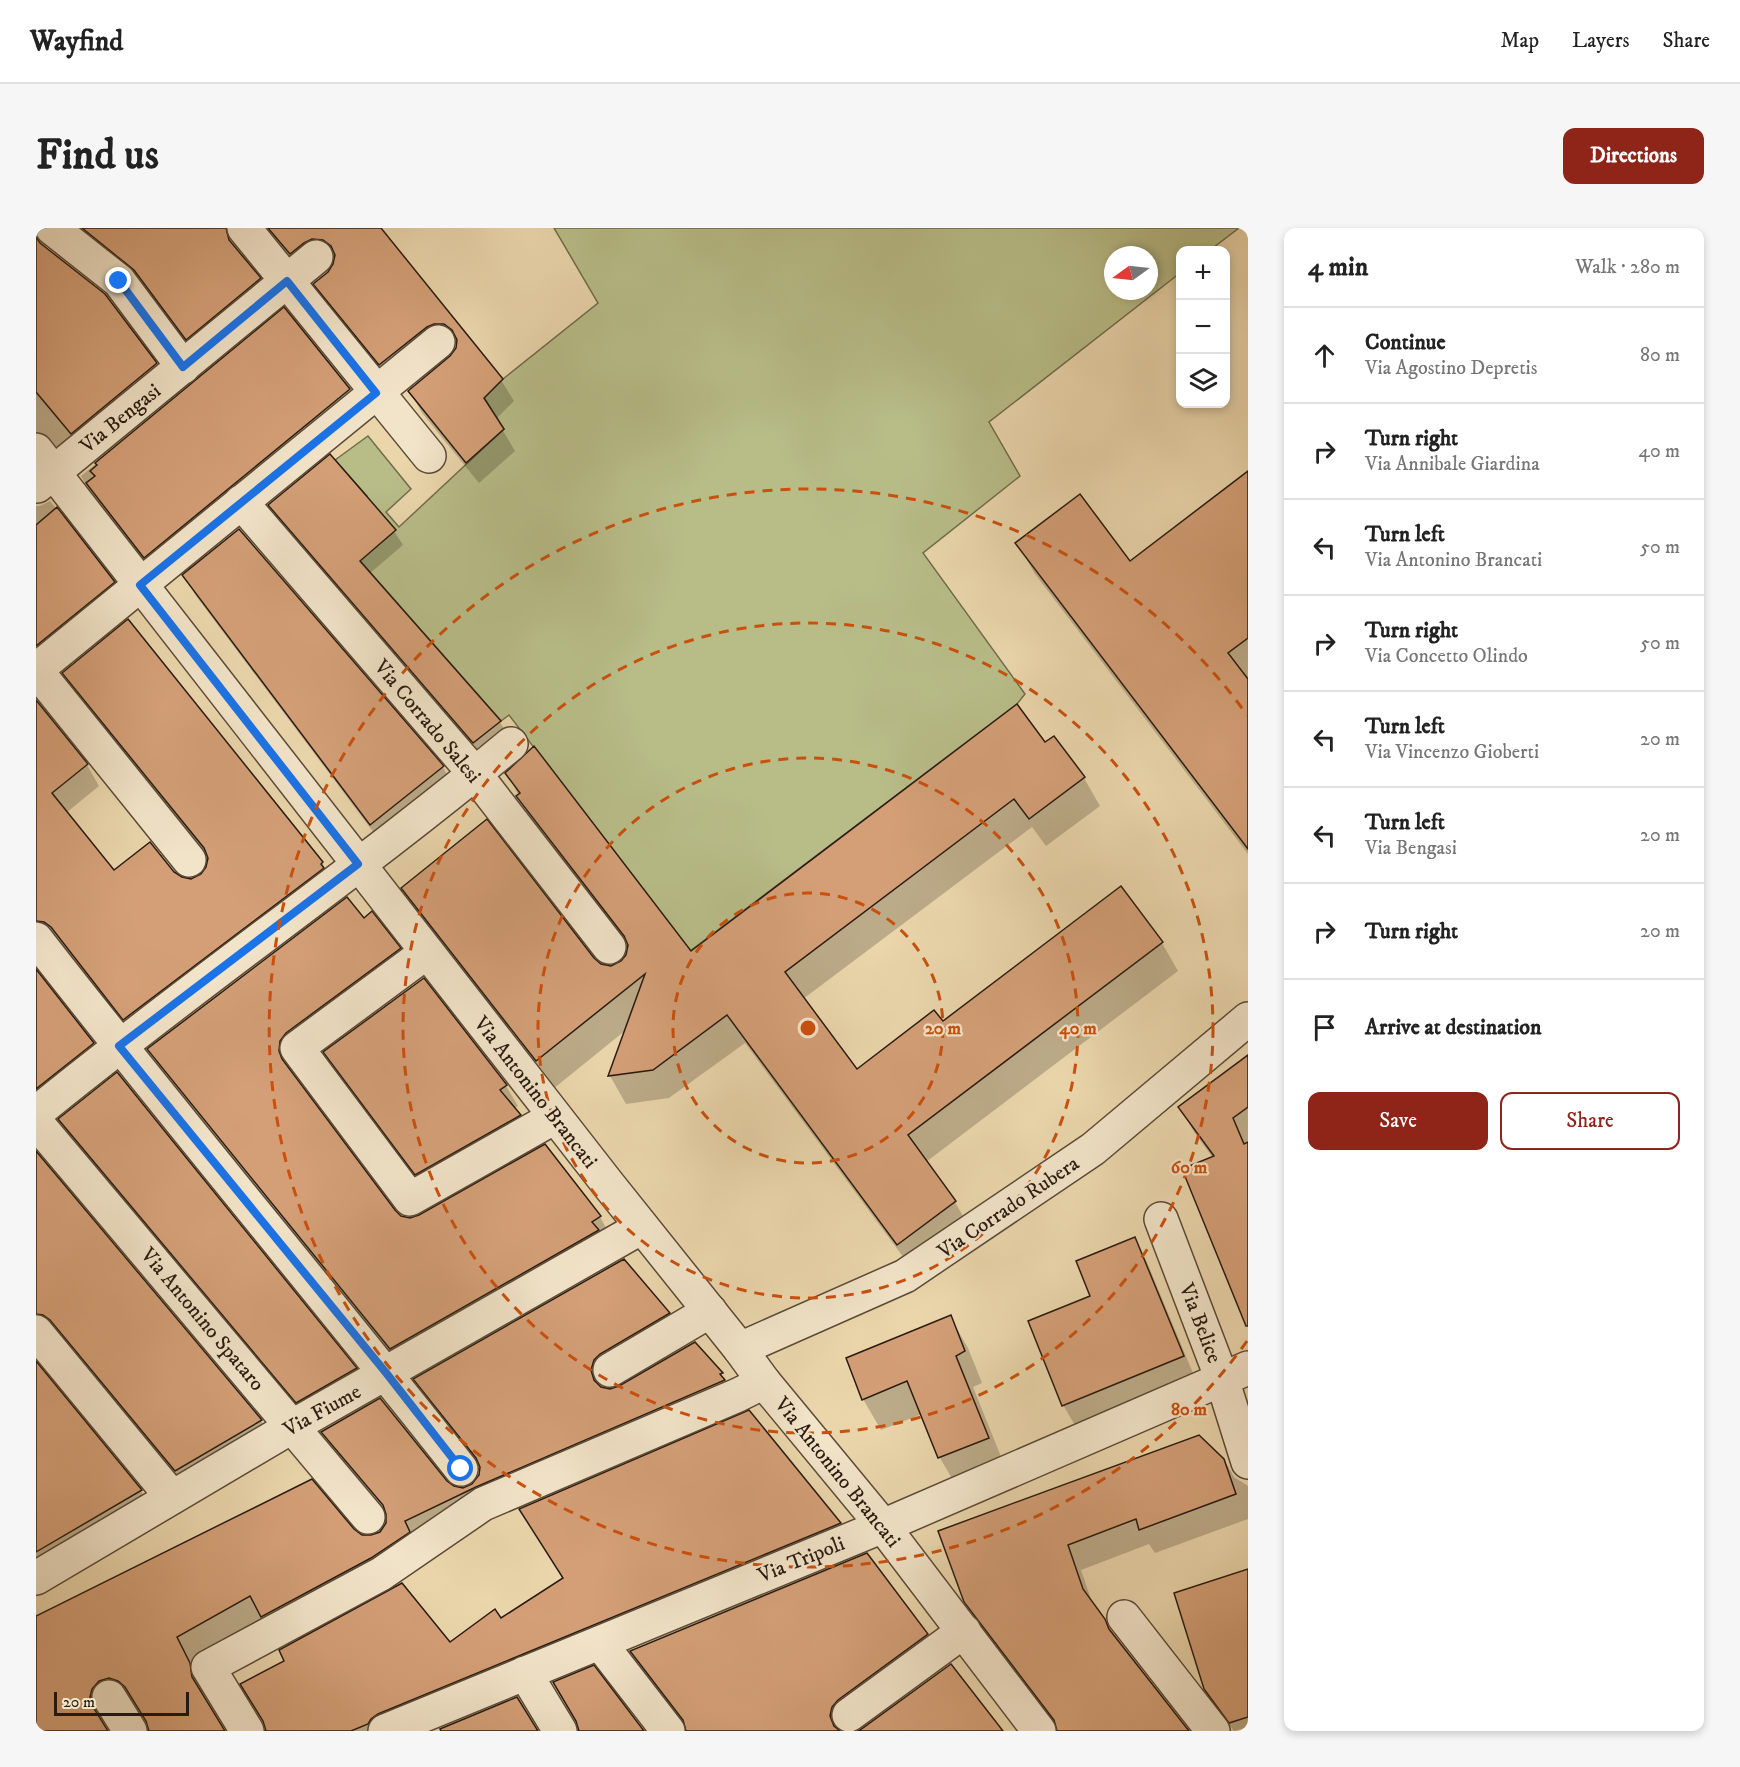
<!DOCTYPE html>
<meta charset="utf-8">
<style>
:root{--surface:#fff;--page:#f6f6f6;--text:#222;--muted:#767676;--line:#e0e0e0;--accent:#8f2418}
body{margin:0;font-family:"IM FELL DW Pica",serif;background:var(--page);color:var(--text)}
.controls{position:absolute;right:18px;top:18px;display:grid;overflow:hidden;border-radius:12px;box-shadow:0 3px 9px #0003}
.controls button{width:54px;height:54px;display:grid;place-items:center;padding:0;border:0;border-bottom:2px solid var(--line);background:var(--surface);color:var(--text);font:30px sans-serif}
.compass{position:absolute;left:1068px;top:18px;width:54px;height:54px;border-radius:50%;background:var(--surface);box-shadow:0 3px 9px #0003;rotate:255deg}
.scale{position:absolute;left:18px;bottom:15px;width:135px;box-sizing:border-box;padding-left:6px;border:3px solid #291b10;border-top:0;font-size:16px;line-height:21px;white-space:nowrap;color:#291b10;-webkit-text-stroke:4px #f2e4c9;paint-order:stroke}
.stop{position:absolute;width:18px;height:18px;margin:-14px;border:4px solid #1a73e8;border-radius:50%;background:#fff}
.stop.end{background:#1a73e8;border-color:#fff;box-shadow:0 2px 6px #0008}
.list{margin:0;padding:0;list-style:none}
h2{display:flex;justify-content:space-between;align-items:center;height:78px;margin:0;padding:0 24px;font-size:26px}
h2 small{font-size:20px;font-weight:400;color:var(--muted)}
.list li{display:grid;grid-template-columns:39px 1fr auto;gap:18px;align-items:center;box-sizing:border-box;height:96px;padding:0 24px;border-top:2px solid var(--line)}
.list b{display:block;font-size:22px;white-space:nowrap}
.list p{margin:0;font-size:20px;white-space:nowrap;color:var(--muted)}
.list em{font-size:20px;font-style:normal;color:var(--muted)}
.actions{display:flex;gap:12px;padding:18px 24px}
.actions a{flex:1;padding:14px 0;border:2px solid var(--accent);border-radius:12px;text-align:center;font-size:21px;color:var(--accent)}
.actions .main{background:var(--accent);color:#fff}
.icon{flex:none;width:33px;height:33px;fill:none;stroke:currentColor;stroke-width:2;stroke-linecap:round;stroke-linejoin:round}
.map{position:relative;flex:none;width:1212px;height:1503px;overflow:hidden;border-radius:12px}
header{display:flex;align-items:center;gap:36px;box-sizing:border-box;height:84px;padding:0 30px;background:var(--surface);border-bottom:2px solid var(--line)}
header strong{font-size:28px}
nav{display:flex;gap:33px;margin-inline-start:auto;font-size:21px}
.intro{display:flex;align-items:center;justify-content:space-between;box-sizing:border-box;height:144px;padding:0 36px}
h1{margin:0;font-size:42px}
.button{padding:15px 27px;border-radius:12px;background:var(--accent);color:#fff;font-size:21px;font-weight:700}
main{display:flex;gap:36px;padding:0 36px}
aside{flex:1;background:var(--surface);border-radius:12px;box-shadow:0 3px 9px #0003}
.map>svg:first-child{display:block}
.green{fill:#b8bd88;stroke:#706c4c;stroke-width:1.5;fill-rule:evenodd}
.shadow{fill:#0003}
.building{fill:#d49f77;stroke:#291b10;stroke-width:1.5}
.lines{fill:none;stroke-linecap:round;stroke-linejoin:round}
.minor-casing{stroke:#5a4a37;stroke-width:36}
.minor{stroke:#f2e4c9;stroke-width:33}
.route{stroke:#1a73e8;stroke-width:8}
.ring{fill:none;stroke:#cb500d;stroke-width:3;stroke-dasharray:10 8}
.labels{text-anchor:middle;stroke-width:4.5;stroke-linejoin:round;paint-order:stroke}
.street-label{font-size:21px;fill:#291b10;stroke:#f2e4c9}
.centre{fill:#cb500d;stroke:#f2e4c9;stroke-width:3}
.ring-label{font-size:18px;text-anchor:middle;font-weight:bold;fill:#cb500d;stroke:#f2e4c9;stroke-width:4.5;stroke-linejoin:round;paint-order:stroke}
</style>
<header>
<strong>Wayfind</strong>
<nav><a>Map</a><a>Layers</a><a>Share</a></nav>
</header>
<div class="intro"><h1>Find us</h1><a class="button">Directions</a></div>
<main>
<div class="map">
<svg width="1212" height="1503" viewBox="0 0 1212 1503">
<rect width="100%" height="100%" fill="#ebd6ac"/>
<filter id="stains"><feTurbulence type="fractalNoise" baseFrequency=".00333" numOctaves="4"/><feColorMatrix values="0 0 0 0 .2 0 0 0 0 .09 0 0 0 0 .02 0 0 0 .5 -.17"/></filter>
<radialGradient id="worn" r=".72"><stop offset=".6" stop-color="#630" stop-opacity="0"/><stop offset="1" stop-color="#630" stop-opacity=".3"/></radialGradient>
<!-- green -->
<path class="green" d="M518 0H1203L1174 22H1144V45L953 194 984 248 887 325 989 466 981 476 654 723 473 487 465 493 296 301 331 268 299 232 332 208 375 261 350 284 363 299 468 201 448 170 467 151 562 75ZM1077 27H1113V63H1077Z"/>
<!-- shadow -->
<g class="shadow">
<path d="M0 0H343L465 152 478 173 460 191 479 223 443 255 386 185 374 163 415 129 421 117H411L357 157 291 77 279 56 293 45 299 33 289 32 267 47 202 16 201 24 223 51 236 72 163 132 109 60 41 6 13 10 9 20 68 67 120 136 132 157 34 238 0 229Z"/>
<path d="M248 81 313 162 324 181 120 348 56 267 45 248Z"/>
<path d="M1212 264V626L999 346 981 315 1094 335Z"/>
<path d="M14 273 78 354 90 376 0 449V278H4Z"/>
<path d="M234 277 358 303 367 317 333 346 464 494 472 508 446 528 242 291Z"/>
<path d="M203 303 407 539 418 560 347 617 160 368 148 348Z"/>
<path d="M28 445 286 635 298 656 101 812 29 721 21 715 0 718V474L51 537 63 558 30 585 78 644 137 645 145 651 157 652 166 647 172 640 173 631 40 466Z"/>
<path d="M1009 517 1048 550 1064 578 1010 618 996 599 767 771 821 843 906 795 1085 660 1126 715 1142 743 890 934 919 974 935 1002 879 1045 709 815 633 870 590 876 574 848 590 802 517 861 383 689 367 660 557 732 565 737 575 739 586 735 591 727 593 719 498 597 471 545 654 725Z"/>
<path d="M327 692 363 721 377 744 256 837 255 846 358 983 365 989 374 991 384 989 508 918 564 989 577 1012 368 1144 126 845 113 821Z"/>
<path d="M0 744 57 816 69 837 0 892Z"/>
<path d="M289 824 470 858 482 878 478 881 495 908 392 967 301 845Z"/>
<path d="M1212 829V1097L1177 930 1158 904 1144 879Z"/>
<path d="M81 846 319 1141 330 1159 272 1193 35 910 24 892Z"/>
<path d="M0 925 225 1193 237 1214 152 1264 0 1111Z"/>
<path d="M1098 1011 1110 1032 1159 1150 1040 1199 1027 1177 1056 1069Z"/>
<path d="M633 1086 647 1110 571 1157 570 1161 584 1160 659 1115 685 1146 699 1170 228 1392 153 1434 167 1461 169 1473 187 1503H114L105 1484 98 1477 87 1474 70 1484 67 1494 70 1503H0V1390L317 1303 326 1308 335 1309 345 1305 351 1295 352 1289 301 1228 287 1204 410 1254 417 1260 427 1261 437 1257 444 1248 445 1241 393 1176 379 1151Z"/>
<path d="M914 1089 932 1120 946 1155 937 1159 970 1241 922 1261 904 1230 886 1186 845 1202 827 1171Z"/>
<path d="M0 1136 105 1263 117 1284 0 1352Z"/>
<path d="M713 1184 804 1296 817 1320 372 1503H231L464 1392 528 1351Z"/>
<path d="M1163 1208 1192 1238 1198 1249 1212 1258V1291L1119 1325 1113 1316 1045 1342 1057 1377 1079 1411 1150 1503H1023L944 1399 930 1373Z"/>
<path d="M830 1327 891 1407 905 1431 815 1497 810 1503H652L610 1447 596 1423Z"/>
<path d="M1212 1342V1499L1198 1503 1183 1483 1170 1461Z"/>
</g>
<!-- building -->
<g class="building">
<path d="M46 0H190L193 12 225 50 150 112 98 42Z"/>
<path d="M232 0H345L467 151 448 170 468 201 430 235 372 163 414 128 420 120 421 112 416 102 408 96H398L391 99 343 137 277 56 292 44 297 36 299 27 295 18 287 12 276 11 268 15 254 26Z"/>
<path d="M0 9 4 15 69 66 121 135 35 206 0 164Z"/>
<path d="M248 79 314 161 108 330 50 255 59 248 54 243 61 237 59 235Z"/>
<path d="M294 226 360 302 324 333 465 493 437 515 232 277Z"/>
<path d="M1212 243V410L1192 425 1212 451V621L979 315 1044 266 1094 333Z"/>
<path d="M21 279 79 354 0 418V297Z"/>
<path d="M203 301 408 538 334 597 146 347Z"/>
<path d="M92 391 287 634 285 636 288 640 87 792 15 699 8 694 0 693V472L52 536 16 565 78 642 114 614 138 644 146 649 155 651 165 646 170 639 172 630 168 620 26 445Z"/>
<path d="M981 476 1009 514 1018 508 1049 549 993 591 978 571 749 744 821 841 898 782 907 793 1085 658 1127 714 872 907 920 973 861 1017 691 787 617 842 572 848 609 746 500 833 365 660 451 591 558 730 565 736 575 738 585 733 590 727 592 717 588 708 480 568 484 565 469 545 498 518 655 723Z"/>
<path d="M311 669 328 690 336 683 365 720 250 805 244 813 243 823 246 831 359 982 365 988 374 990 383 987 509 916 565 988 556 994 563 1002 354 1121 111 821Z"/>
<path d="M0 741 58 815 0 861Z"/>
<path d="M388 750 471 857 464 862 485 887 379 947 287 824Z"/>
<path d="M1212 827V879L1197 890 1208 916 1212 914V1098H1210L1146 941 1178 928 1142 879Z"/>
<path d="M81 844 144 922 321 1140 260 1175 22 891Z"/>
<path d="M0 923 226 1192 139 1243 14 1092 7 1087 0 1086Z"/>
<path d="M1099 1009 1148 1128 1026 1178 992 1093 1054 1068 1040 1033Z"/>
<path d="M588 1031 634 1085 564 1126 558 1132 555 1142 558 1152 565 1159 574 1161 583 1158 659 1114 687 1145 684 1146 689 1152 440 1259 369 1293 374 1304 335 1330 225 1389 214 1368 141 1409 154 1435 156 1449 189 1503H113L110 1493 89 1459 82 1453 73 1450 63 1453 56 1461 54 1469 57 1479 72 1503H0V1388L276 1251 318 1301 326 1307H335L344 1304 350 1295V1286L347 1277 285 1204 344 1170 411 1253 418 1258 427 1260 436 1256 443 1247 444 1239 440 1230 377 1151Z"/>
<path d="M915 1087 929 1123 920 1128 953 1210 902 1230 871 1153 826 1172 810 1130Z"/>
<path d="M0 1133 106 1262 0 1324Z"/>
<path d="M713 1182 805 1295 342 1486 335 1491 332 1496 315 1503H230L227 1493 204 1456 248 1433 243 1422 366 1355 414 1414 459 1381 465 1390 527 1350 483 1281Z"/>
<path d="M1163 1207 1188 1231 1200 1266 1103 1302 1100 1291 1032 1317 1047 1361 1069 1391 1073 1401 1153 1503H1021L1018 1492 928 1374 902 1303Z"/>
<path d="M831 1325 892 1406 802 1472 796 1479 794 1488 798 1498 804 1503H650L647 1492 594 1423Z"/>
<path d="M1212 1341V1489L1193 1495 1168 1461 1138 1365Z"/>
<path d="M915 1436 967 1503H822L824 1502Z"/>
<path d="M558 1437 608 1503H543L540 1493 517 1454Z"/>
<path d="M481 1469 502 1503H405L404 1501Z"/>
</g>
<g class="lines">
<!-- minor casing -->
<g class="minor-casing">
<g id="minor">
<path d="M16 0 83 53 147 139"/>
<path d="M208 0 393 228"/>
<path d="M0 222 572 956 704 1121 728 1154 847 1298 1003 1503"/>
<path d="M1 258 280 29"/>
<path d="M205 274 439 546 573 719"/>
<path d="M153 632 0 442 402 114"/>
<path d="M0 711C139 890 285 1063 425 1241"/>
<path d="M391 724 261 820 374 971 519 889"/>
<path d="M0 885C155 758 321 644 475 516"/>
<path d="M0 894 332 1289"/>
<path d="M1125 991 1186 1151 1212 1234"/>
<path d="M0 1104 136 1269"/>
<path d="M704 1121 869 1048 1057 921 1212 791"/>
<path d="M574 1142 674 1083"/>
<path d="M0 1350 257 1198 606 999"/>
<path d="M1088 1389 1177 1503"/>
<path d="M564 1415 632 1503"/>
<path d="M489 1445 524 1503"/>
<path d="M73 1469 94 1503"/>
<path d="M813 1487 928 1403"/>
<path d="M211 1503 172 1439 345 1346 447 1276 702 1167 728 1154"/>
<path d="M349 1503 847 1298 1212 1140"/>
</g>
</g>
<!-- minor -->
<use href="#minor" class="minor"/>
</g>
<g class="lines">
<!-- route -->
<path class="route" d="M83 53 147 139 251 53 340 165 104 357 322 636 83 818 351 1146 425 1241"/>
</g>
<!-- distance rings -->
<g class="ring">
<circle cx="772" cy="800" r="135"/>
<circle cx="772" cy="800" r="270"/>
<circle cx="772" cy="800" r="405"/>
<path d="M1211 1113A539 539 0 1 1 1211 487"/>
</g>
<g class="labels">
<!-- street labels -->
<g class="street-label">
<text transform="translate(84 190) rotate(-39)" y="7">Via Bengasi</text>
<text transform="translate(392 493) rotate(50)" y="7">Via Corrado Salesi</text>
<text transform="translate(500 864) rotate(52)" y="7">Via Antonino Brancati</text>
<text transform="translate(972 979) rotate(-34)" y="7">Via Corrado Rubera</text>
<text transform="translate(167 1091) rotate(50)" y="7">Via Antonino Spataro</text>
<text transform="translate(1165 1095) rotate(69)" y="7">Via Belice</text>
<text transform="translate(286 1182) rotate(-29)" y="7">Via Fiume</text>
<text transform="translate(802 1244) rotate(51)" y="7">Via Antonino Brancati</text>
<text transform="translate(765 1331) rotate(-22)" y="7">Via Tripoli</text>
</g>
</g>
<circle cx="772" cy="800" r="9" class="centre"/>
<g class="ring-label">
<text x="907" y="806">20 m</text>
<text x="1042" y="806">40 m</text>
<text x="1153" y="945">60 m</text>
<text x="1153" y="1187">80 m</text>
</g>
<rect width="100%" height="100%" filter="url(#stains)"/>
<rect width="100%" height="100%" fill="url(#worn)"/>
</svg>
<div class="controls">
<button>+</button>
<button>−</button>
<button><svg class="icon" aria-label="layers" viewBox="0 0 24 24"><path d="M12 4l9 5-9 5-9-5zM3 14l9 5 9-5"/></svg></button>
</div>
<svg class="compass" viewBox="-18 -18 36 36"><path d="M0-13l5 13h-10z" fill="#e53935"/><path d="M0 13l5-13h-10z" fill="#767676"/></svg>
<div class="scale">20 m</div>
<div class="stop" style="left:425px;top:1241px"></div>
<div class="stop end" style="left:83px;top:53px"></div>
</div>
<aside>
<h2>4 min<small>Walk · 280 m</small></h2>
<ul class="list">
<li><svg class="icon" aria-label="ahead" viewBox="0 0 24 24"><path d="M12 20V5M6 11l6-6 6 6"/></svg><div><b>Continue</b><p>Via Agostino Depretis</p></div><em>80 m</em></li>
<li><svg class="icon" aria-label="right" viewBox="0 0 24 24"><path d="M7 20v-9h11M14 6l5 5-5 5"/></svg><div><b>Turn right</b><p>Via Annibale Giardina</p></div><em>40 m</em></li>
<li><svg class="icon" aria-label="left" viewBox="0 0 24 24"><path d="M17 20v-9H6M10 6l-5 5 5 5"/></svg><div><b>Turn left</b><p>Via Antonino Brancati</p></div><em>50 m</em></li>
<li><svg class="icon" aria-label="right" viewBox="0 0 24 24"><path d="M7 20v-9h11M14 6l5 5-5 5"/></svg><div><b>Turn right</b><p>Via Concetto Olindo</p></div><em>50 m</em></li>
<li><svg class="icon" aria-label="left" viewBox="0 0 24 24"><path d="M17 20v-9H6M10 6l-5 5 5 5"/></svg><div><b>Turn left</b><p>Via Vincenzo Gioberti</p></div><em>20 m</em></li>
<li><svg class="icon" aria-label="left" viewBox="0 0 24 24"><path d="M17 20v-9H6M10 6l-5 5 5 5"/></svg><div><b>Turn left</b><p>Via Bengasi</p></div><em>20 m</em></li>
<li><svg class="icon" aria-label="right" viewBox="0 0 24 24"><path d="M7 20v-9h11M14 6l5 5-5 5"/></svg><div><b>Turn right</b></div><em>20 m</em></li>
<li><svg class="icon" aria-label="arrive" viewBox="0 0 24 24"><path d="M6 21V4h12l-3 4 3 4H6"/></svg><div><b>Arrive at destination</b></div></li>
</ul>
<div class="actions"><a class="main">Save</a><a>Share</a></div>
</aside>
</main>
